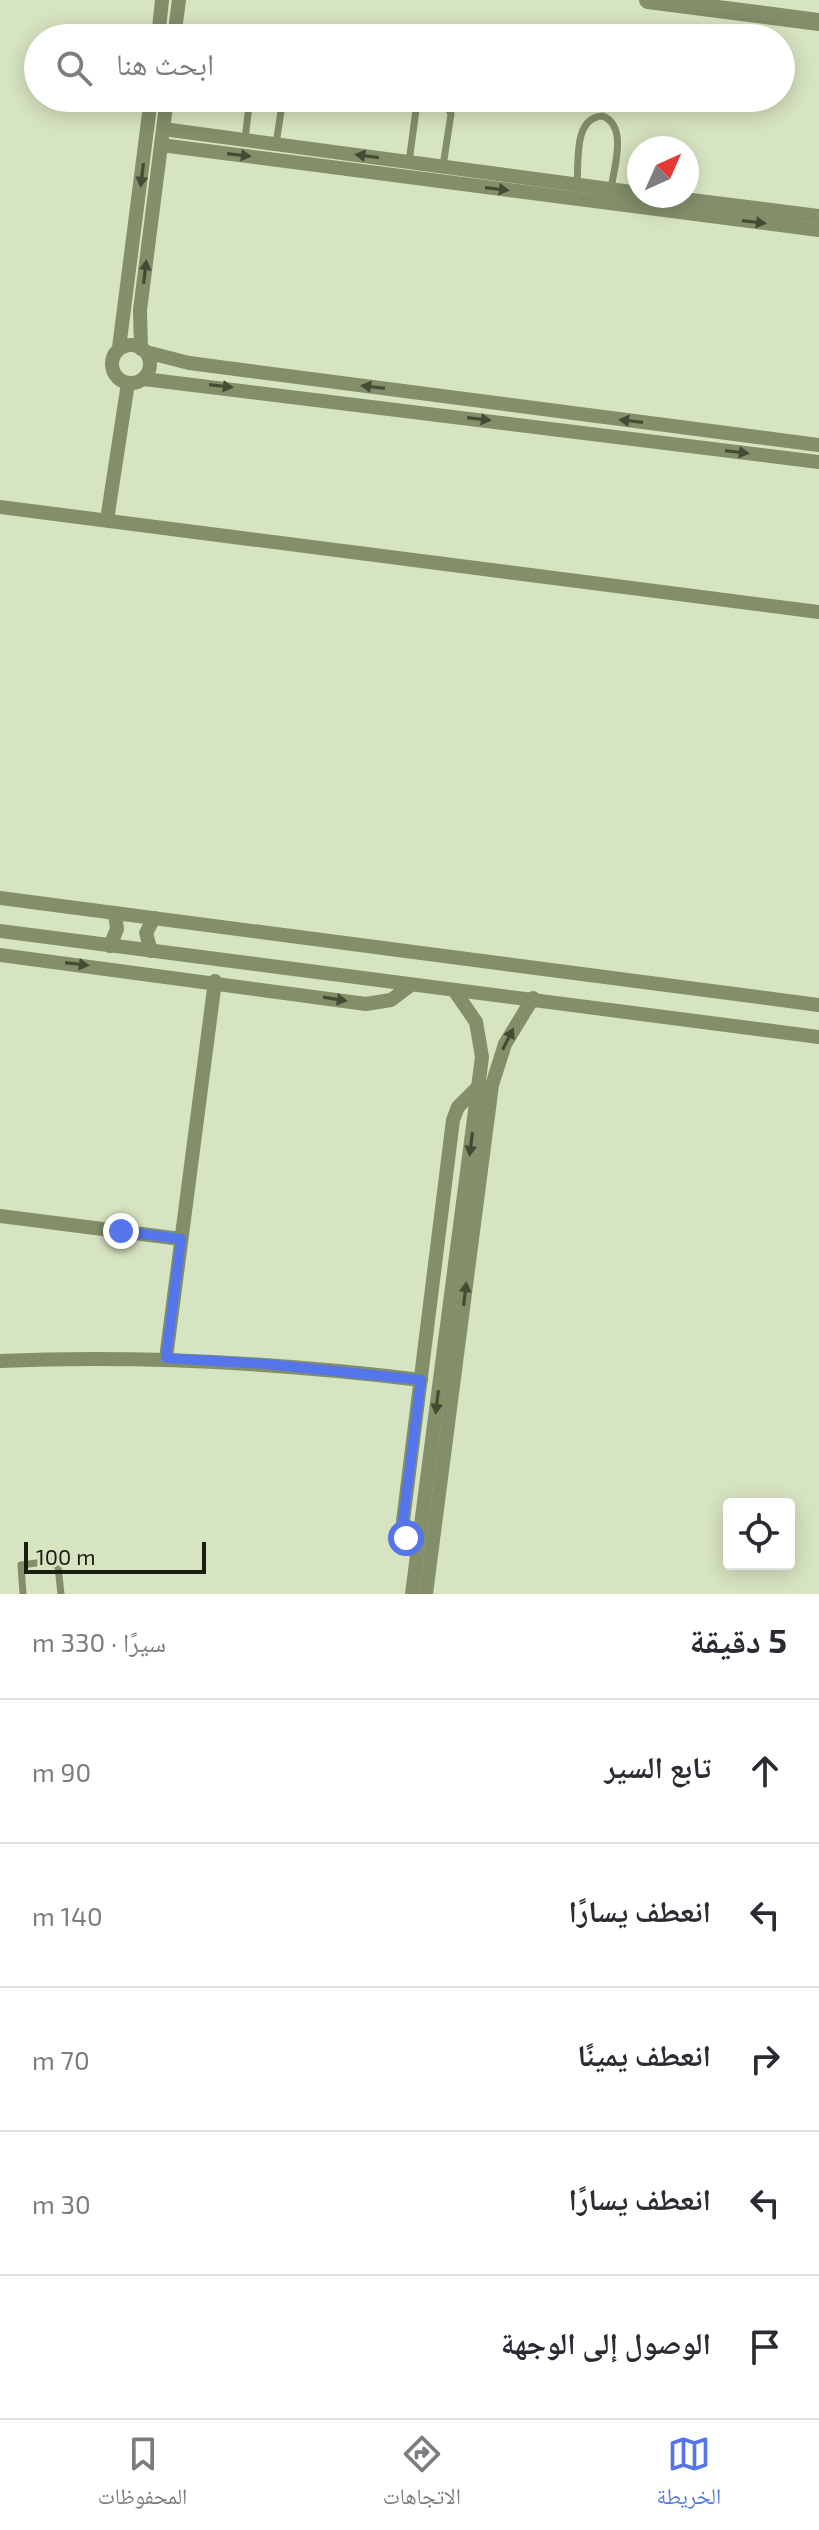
<!DOCTYPE html>
<html lang="ar">
<meta charset="utf-8">
<style>
:root{--surface:#fff;--page:#f2f2f3;--text:#2b2b33;--muted:#7c7c81;--line:#e1e1e2;--accent:#5575ea}
body{margin:0;font-family:"Exo 2","Noto Naskh Arabic",sans-serif;background:var(--page);color:var(--text);direction:rtl}
.controls{position:absolute;right:24px;bottom:24px;display:grid;overflow:hidden;border-radius:8px;box-shadow:0 4px 20px #0003}
.controls button{width:72px;height:72px;display:grid;place-items:center;padding:0;border:0;border-bottom:2px solid var(--line);background:var(--surface);color:var(--text);font:40px sans-serif}
.compass{position:absolute;left:627px;top:136px;width:72px;height:72px;border-radius:50%;background:var(--surface);box-shadow:0 4px 20px #0003;rotate:45deg}
.scale{position:absolute;left:24px;bottom:20px;width:182px;box-sizing:border-box;padding-left:8px;border:4px solid #191e11;border-top:0;font-size:22px;line-height:28px;white-space:nowrap;color:#191e11;-webkit-text-stroke:6px #d7e4c1;paint-order:stroke}
.stop{position:absolute;width:24px;height:24px;margin:-18px;border:6px solid #5575ea;border-radius:50%;background:#fff}
.stop.end{background:#5575ea;border-color:#fff;box-shadow:0 2px 8px #0008}
.list{margin:0;padding:0;list-style:none}
h2{display:flex;justify-content:space-between;align-items:center;height:104px;margin:0;padding:0 32px;font-size:34px}
h2 small{font-size:26px;font-weight:400;color:var(--muted)}
.list li{display:grid;grid-template-columns:52px 1fr auto;gap:24px;align-items:center;box-sizing:border-box;height:144px;padding:0 32px;border-top:2px solid var(--line)}
.list b{display:block;font-size:30px;white-space:nowrap}
.list em{font-size:26px;font-style:normal;color:var(--muted)}
.icon{flex:none;width:44px;height:44px;fill:none;stroke:currentColor;stroke-width:2;stroke-linecap:round;stroke-linejoin:round}
.map{position:relative;flex:none;width:819px;height:1594px;overflow:hidden;direction:ltr}
.search{position:absolute;background:var(--surface);box-shadow:0 4px 20px #0003;left:24px;right:24px;top:24px;height:88px;display:flex;align-items:center;gap:20px;box-sizing:border-box;padding:0 28px;border-radius:44px;color:var(--muted);font-size:30px}
.sheet{height:824px;background:var(--surface)}
nav{display:flex;justify-content:space-around;align-items:center;box-sizing:border-box;height:112px;border-top:2px solid var(--line);background:var(--surface);font-size:22px;color:var(--muted)}
nav a{display:grid;justify-items:center;gap:4px}
nav .on{color:var(--accent)}
.map>svg:first-child{display:block}
.lines{fill:none;stroke-linecap:round;stroke-linejoin:round}
.service{stroke:#828f69;stroke-width:7}
.minor{stroke:#828f69;stroke-width:14}
.tertiary{stroke:#828f69;stroke-width:18}
.oneway{fill:#434b34}
.route{stroke:#5575ea;stroke-width:10}
</style>
<div class="map">
<svg width="819" height="1594" viewBox="0 0 819 1594">
<rect width="100%" height="100%" fill="#d7e4c1"/>
<g class="lines">
<!-- service -->
<g class="service">
<path d="M443 98 451 114 443 166"/>
<path d="M245 139 250 98"/>
<path d="M276 144 283 98"/>
<path d="M409 162 416 110 424 98"/>
<path d="M577 185C579 162 573 117 603 116 628 127 614 167 611 189"/>
<path d="M23 1594 21 1565 52 1561 58 1567 61 1594"/>
</g>
<!-- minor -->
<g class="minor">
<path d="M158 38 162 0"/>
<path d="M174 38 179 0"/>
<path d="M163 129 639 193"/>
<path d="M161 145 819 230"/>
<path d="M660 196 819 216"/>
<circle cx="131" cy="364" r="19"/>
<path d="M119 348 151 98"/>
<path d="M141 349 140 310 167 98"/>
<path d="M146 352 189 363 819 445"/>
<path d="M144 379 819 462"/>
<path d="M0 507 819 612"/>
<path d="M107 520 128 383"/>
<path d="M0 898 819 1005"/>
<path d="M0 931 819 1037"/>
<path d="M110 946 117 929 115 913"/>
<path d="M151 951 146 933 154 918"/>
<path d="M0 955 366 1004 391 1000 411 985"/>
<path d="M0 1216 181 1239"/>
<path d="M166 1358 215 981"/>
<path d="M0 1361C141 1355 281 1363 421 1380"/>
<path d="M417 1555 406 1538 403 1521 453 1120 458 1107 478 1087"/>
<path d="M412 1594 482 1057 476 1022 454 990"/>
<path d="M426 1594 492 1085 505 1044 533 998"/>
</g>
<!-- tertiary -->
<path class="tertiary" d="M648 0 819 22"/>
</g>
<!-- one-way arrows -->
<defs><path id="oneway-solid" d="M-6-.8H1V-3.2L6.5 0L1 3.2V.8H-6Z" transform="scale(2)"/></defs>
<g class="oneway">
<use href="#oneway-solid" transform="translate(239 155) rotate(7)"/>
<use href="#oneway-solid" transform="translate(367 156) rotate(-172)"/>
<use href="#oneway-solid" transform="translate(142 175) rotate(97)"/>
<use href="#oneway-solid" transform="translate(497 189) rotate(7)"/>
<use href="#oneway-solid" transform="translate(754 222) rotate(7)"/>
<use href="#oneway-solid" transform="translate(145 272) rotate(-83)"/>
<use href="#oneway-solid" transform="translate(221 386) rotate(7)"/>
<use href="#oneway-solid" transform="translate(373 387) rotate(-173)"/>
<use href="#oneway-solid" transform="translate(479 419) rotate(7)"/>
<use href="#oneway-solid" transform="translate(631 421) rotate(-173)"/>
<use href="#oneway-solid" transform="translate(737 452) rotate(7)"/>
<use href="#oneway-solid" transform="translate(77 964) rotate(7)"/>
<use href="#oneway-solid" transform="translate(335 999) rotate(9)"/>
<use href="#oneway-solid" transform="translate(508 1039) rotate(-63)"/>
<use href="#oneway-solid" transform="translate(471 1144) rotate(97)"/>
<use href="#oneway-solid" transform="translate(465 1294) rotate(-83)"/>
<use href="#oneway-solid" transform="translate(437 1402) rotate(97)"/>
</g>
<g class="lines">
<!-- route -->
<path class="route" d="M121 1231 181 1239 166 1358 266 1364 421 1380 403 1521 406 1538"/>
</g>
</svg>
<div class="controls">
<button><svg class="icon" aria-label="locate" viewBox="0 0 24 24"><circle cx="12" cy="12" r="6"/><path d="M12 2v4M12 18v4M2 12h4M18 12h4"/></svg></button>
</div>
<svg class="compass" viewBox="-18 -18 36 36"><path d="M0-13l5 13h-10z" fill="#e53935"/><path d="M0 13l5-13h-10z" fill="#7c7c81"/></svg>
<div class="scale">100 m</div>
<div class="stop" style="left:406px;top:1538px"></div>
<div class="stop end" style="left:121px;top:1231px"></div>
<div class="search"><svg class="icon" aria-label="search" viewBox="0 0 24 24"><circle cx="10" cy="10" r="6"/><path d="M15 15l6 6"/></svg>ابحث هنا</div>
</div>
<section class="sheet">
<h2>5 دقيقة<small>سيرًا · 330 m</small></h2>
<ul class="list">
<li><svg class="icon" aria-label="ahead" viewBox="0 0 24 24"><path d="M12 20V5M6 11l6-6 6 6"/></svg><div><b>تابع السير</b></div><em>90 m</em></li>
<li><svg class="icon" aria-label="left" viewBox="0 0 24 24"><path d="M17 20v-9H6M10 6l-5 5 5 5"/></svg><div><b>انعطف يسارًا</b></div><em>140 m</em></li>
<li><svg class="icon" aria-label="right" viewBox="0 0 24 24"><path d="M7 20v-9h11M14 6l5 5-5 5"/></svg><div><b>انعطف يمينًا</b></div><em>70 m</em></li>
<li><svg class="icon" aria-label="left" viewBox="0 0 24 24"><path d="M17 20v-9H6M10 6l-5 5 5 5"/></svg><div><b>انعطف يسارًا</b></div><em>30 m</em></li>
<li><svg class="icon" aria-label="arrive" viewBox="0 0 24 24"><path d="M6 21V4h12l-3 4 3 4H6"/></svg><div><b>الوصول إلى الوجهة</b></div></li>
</ul>
</section>
<nav>
<a class="on"><svg class="icon" aria-label="map" viewBox="0 0 24 24"><path d="M3 6l6-2 6 2 6-2v14l-6 2-6-2-6 2zM9 4v14M15 6v14"/></svg>الخريطة</a>
<a><svg class="icon" aria-label="directions" viewBox="0 0 24 24"><path d="M12 3l9 9-9 9-9-9zM9 14v-3h6M13 9l2 2-2 2"/></svg>الاتجاهات</a>
<a><svg class="icon" aria-label="saved" viewBox="0 0 24 24"><path d="M7 4h10v16l-5-4-5 4z"/></svg>المحفوظات</a>
</nav>
